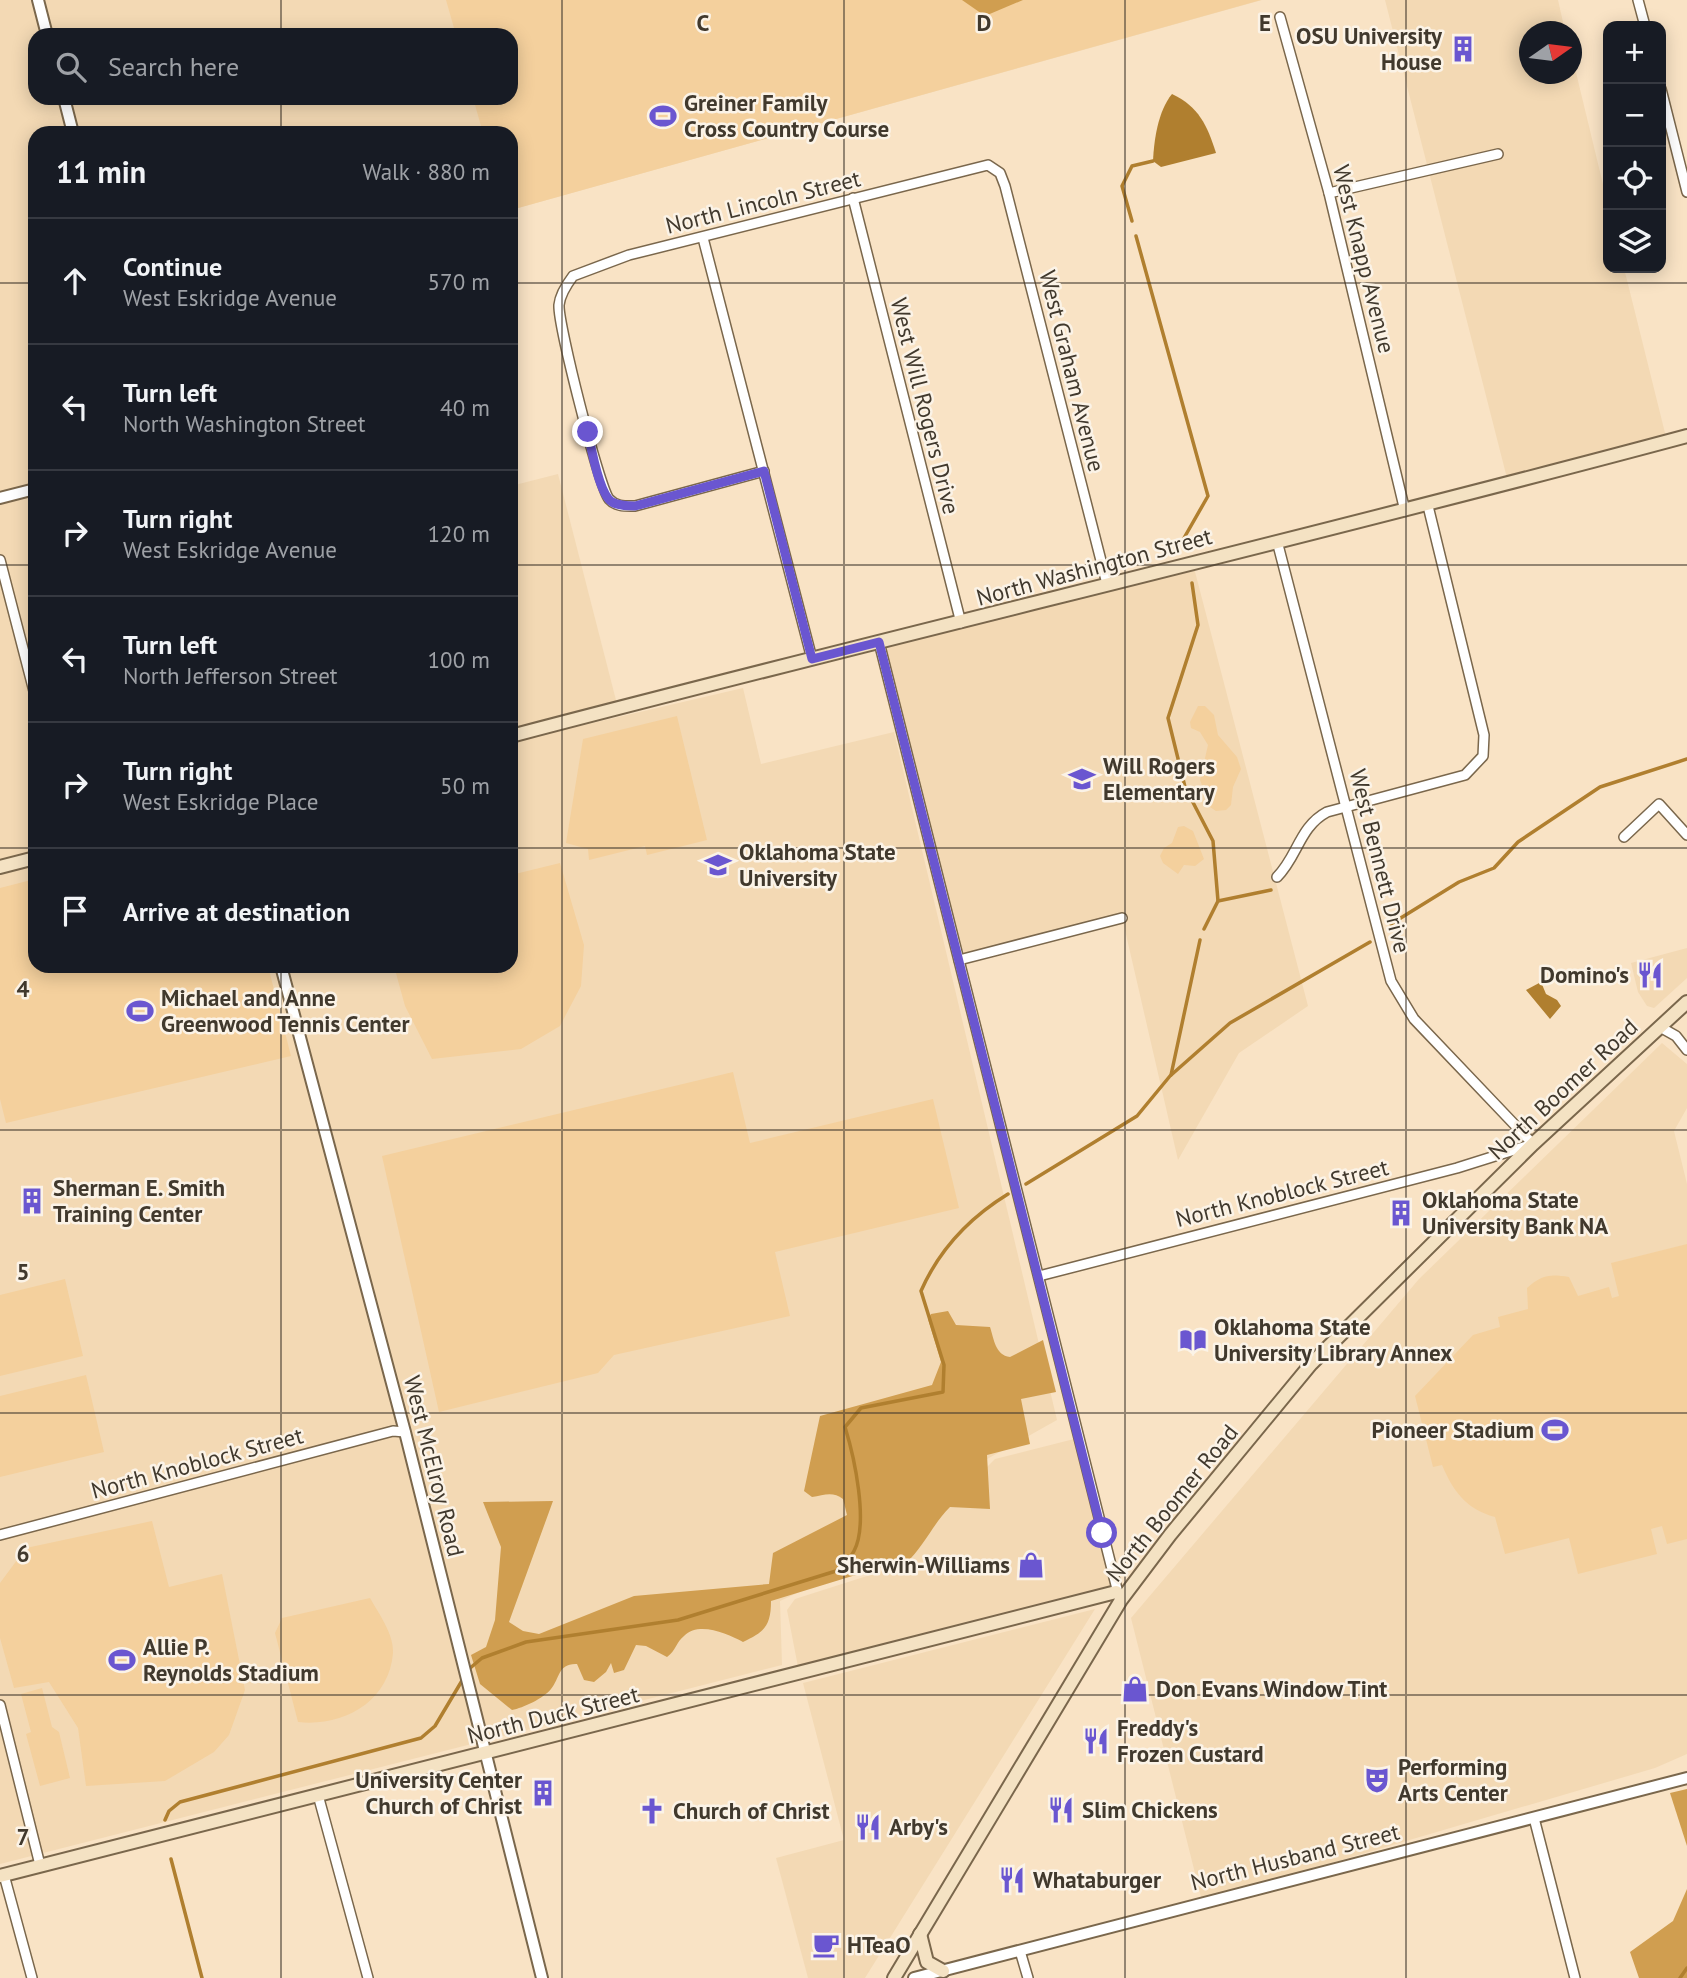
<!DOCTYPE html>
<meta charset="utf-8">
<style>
:root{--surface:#171b24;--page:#20242c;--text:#f1f3f6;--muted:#9ea1a6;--line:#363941}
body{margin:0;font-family:"PT Sans",sans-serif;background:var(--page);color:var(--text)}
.controls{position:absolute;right:21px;top:21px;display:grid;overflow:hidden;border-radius:14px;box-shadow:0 4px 18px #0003}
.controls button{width:63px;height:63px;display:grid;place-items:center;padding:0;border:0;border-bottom:2px solid var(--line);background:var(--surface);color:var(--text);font:35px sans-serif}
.compass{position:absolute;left:1519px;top:21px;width:63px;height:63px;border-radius:50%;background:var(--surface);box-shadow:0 4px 18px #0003;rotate:76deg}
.stop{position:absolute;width:21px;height:21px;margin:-16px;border:5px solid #6a56d0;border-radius:50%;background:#fff}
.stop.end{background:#6a56d0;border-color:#fff;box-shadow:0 2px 7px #0008}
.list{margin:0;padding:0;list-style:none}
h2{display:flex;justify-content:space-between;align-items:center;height:91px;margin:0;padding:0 28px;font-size:30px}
h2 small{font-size:23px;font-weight:400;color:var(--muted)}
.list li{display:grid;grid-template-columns:46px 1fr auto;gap:21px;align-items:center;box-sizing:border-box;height:126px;padding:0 28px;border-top:2px solid var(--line)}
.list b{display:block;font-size:26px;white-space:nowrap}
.list p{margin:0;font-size:23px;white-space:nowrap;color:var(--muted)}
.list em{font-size:23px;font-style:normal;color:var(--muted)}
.icon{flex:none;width:38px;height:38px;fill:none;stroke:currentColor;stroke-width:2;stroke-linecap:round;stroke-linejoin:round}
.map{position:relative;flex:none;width:1687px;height:1978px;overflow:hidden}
.search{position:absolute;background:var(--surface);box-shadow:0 4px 18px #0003;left:28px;top:28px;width:490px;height:77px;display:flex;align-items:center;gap:18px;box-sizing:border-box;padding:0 24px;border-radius:21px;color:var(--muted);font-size:26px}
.panel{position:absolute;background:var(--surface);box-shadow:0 4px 18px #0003;left:28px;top:126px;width:490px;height:847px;border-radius:21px}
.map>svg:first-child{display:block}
.built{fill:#f3d9b4;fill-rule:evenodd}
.green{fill:#f4d09d}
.forest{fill:#d09e50}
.water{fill:#b07f2f}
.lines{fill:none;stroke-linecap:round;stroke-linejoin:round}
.stream{stroke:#b07f2f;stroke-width:3.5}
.minor-casing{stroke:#7a674c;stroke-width:12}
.tertiary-casing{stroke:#7a674c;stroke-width:14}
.secondary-casing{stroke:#7a674c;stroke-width:16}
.minor{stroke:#fff;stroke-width:9}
.tertiary{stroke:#fff;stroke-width:10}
.secondary{stroke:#f4e2c3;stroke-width:12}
.route{stroke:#6a56d0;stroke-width:9}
.grid{fill:none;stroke:#41392d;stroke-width:2;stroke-opacity:0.55}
.labels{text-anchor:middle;stroke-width:5;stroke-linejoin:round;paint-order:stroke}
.poi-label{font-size:23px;font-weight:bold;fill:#41392d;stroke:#fbf3e7;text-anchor:start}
.street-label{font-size:23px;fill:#41392d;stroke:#fbf3e7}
.grid-label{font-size:23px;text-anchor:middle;font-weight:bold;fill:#41392d;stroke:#fbf3e7;stroke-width:5;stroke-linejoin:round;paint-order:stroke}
</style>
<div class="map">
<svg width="1687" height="1978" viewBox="0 0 1687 1978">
<rect width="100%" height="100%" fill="#f9e3c5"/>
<!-- built -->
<g class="built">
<path d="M0 0H1262L511 210V133H35V966H511V742L743 688 761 764 894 732 1057 1420 937 1487 892 1549 780 1601 782 1665 0 1864ZM35 35H511V98H35Z"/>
<path d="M1385 0H1558L1565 31 1530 32V74H1572V56L1608 205V268H1624L1667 441 1508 482Z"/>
<path d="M558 474 618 708 511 736V486Z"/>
<path d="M1193 564 1308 1006 1239 1053 1178 1160 1122 917 960 959 880 642Z"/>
<path d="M1687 948V978L1654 1008 1647 1006 1638 992 1631 963Z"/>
<path d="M1662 1043 1687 1064V1108L1674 1131 1687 1184V1754L1655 1768 1202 1901 1131 1618 1419 1279Z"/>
<path d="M1078 1438 1116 1591 799 1672 787 1610 795 1599 892 1568 914 1545 936 1503 977 1477 995 1459Z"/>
<path d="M1095 1609 865 1978H808L776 1858 844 1840 803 1683Z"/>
</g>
<!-- green -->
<g class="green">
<path d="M446 0H1261L511 210V133H483L473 98H511V35H456Z"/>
<path d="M1198 706H1205L1214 715 1218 735 1237 757 1241 769 1233 787 1231 805 1226 810 1216 811 1210 807 1200 780 1208 745 1200 732 1191 728 1190 722Z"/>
<path d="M677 716 707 840 647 855 645 846 589 860 588 849 566 843 583 739Z"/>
<path d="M1184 826 1193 831 1204 859 1195 866 1184 865 1178 874 1163 863 1160 856 1164 848 1172 843 1178 827Z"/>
<path d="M560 863 584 945 581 986 560 1026 521 1049 432 1059 405 1006 394 966H511V875Z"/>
<path d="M35 879V966H268L291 1056 6 1123 0 1099V888Z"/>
<path d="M733 1072 750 1143 933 1099 959 1208 775 1252 790 1316 614 1355 598 1373 439 1412 382 1156Z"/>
<path d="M1687 1244V1539L1667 1544 1662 1526 1651 1529 1657 1554 1578 1574 1569 1538 1505 1554 1495 1517C1466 1509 1453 1491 1442 1465L1433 1467 1415 1396 1473 1335 1500 1327 1498 1317 1528 1309 1527 1288C1542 1275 1549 1274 1569 1277L1578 1296 1609 1287 1612 1298 1619 1296 1611 1263Z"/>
<path d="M65 1279 83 1356 0 1376V1295Z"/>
<path d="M86 1375 104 1452 0 1477V1396Z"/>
<path d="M152 1521 169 1587 222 1574 245 1690 229 1735 214 1752 165 1781 86 1786 78 1728 49 1682 14 1688 0 1638V1583L26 1548Z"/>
<path d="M370 1598C379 1614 394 1634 393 1653 389 1702 343 1727 298 1722L275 1633 282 1618Z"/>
<path d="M42 1688 52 1727 59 1732 70 1778 40 1786 26 1734 31 1732 21 1694Z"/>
</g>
<!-- forest -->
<g class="forest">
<path d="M962 0H1023L985 16Z"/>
<path d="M948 1311 956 1325 990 1327C994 1339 995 1355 1010 1357L1043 1340 1056 1392 1021 1399 1030 1444 987 1455 990 1509 950 1507C934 1523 926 1542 911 1558L771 1601C771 1625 765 1632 743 1642 728 1634 699 1621 684 1636 676 1642 676 1651 667 1657L646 1646 636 1645 624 1670 614 1673 611 1663 606 1672 594 1682 584 1680 577 1664C558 1663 560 1678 551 1689 544 1698 523 1708 512 1710L480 1684 471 1655 486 1647 495 1620 501 1547 483 1502 553 1501 509 1622 523 1631 539 1634 634 1596 769 1584 773 1553 847 1515 843 1499C833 1491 824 1495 812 1497L804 1491 820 1416 932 1385 941 1362 928 1319 931 1314Z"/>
<path d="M1687 1789V1846L1670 1793Z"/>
<path d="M1687 1889V1978H1639L1630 1952 1673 1921Z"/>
</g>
<!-- water -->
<g class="water">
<path d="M1172 94C1199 107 1207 125 1216 153L1161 167 1153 161C1154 140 1158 111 1172 94Z"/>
<path d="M1541 982 1546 994 1557 1000 1561 1006 1550 1019 1526 990Z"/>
</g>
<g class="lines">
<!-- stream -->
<g class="stream">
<path d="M1132 221 1122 186 1132 166 1153 161"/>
<path d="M1136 236 1208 496 1184 538"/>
<path d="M1192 583 1198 625 1168 718 1185 787 1213 841 1218 901"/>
<path d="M1391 924 1459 882 1494 868 1518 842 1600 787 1687 759"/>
<path d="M1204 929 1218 901 1271 890"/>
<path d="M1171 1075 1200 940"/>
<path d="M1026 1184 1137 1116 1170 1076 1230 1023 1370 942"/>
<path d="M469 1669 482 1658 526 1642 678 1620 836 1571C841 1565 851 1558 854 1551 869 1523 854 1456 845 1427L861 1408 943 1392 944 1365 921 1291C939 1250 969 1218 1008 1194"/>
<path d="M165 1820 169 1811 180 1802 421 1738 435 1726 463 1679"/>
<path d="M171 1859 202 1978"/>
<path d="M1680 1978 1687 1968"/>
</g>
<!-- minor casing -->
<g class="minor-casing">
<g id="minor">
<path d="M1638 0 1645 26"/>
<path d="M1280 17 1329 193 1405 511"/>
<path d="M1661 89 1687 192"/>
<path d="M1329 193 1498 154"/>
<path d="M853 198 961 623"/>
<path d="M703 238 812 659"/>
<path d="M764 471 635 506C626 506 616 507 609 499 599 487 558 324 559 305 560 295 567 284 573 276L629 255 988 165 1000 173 1005 186 1107 584"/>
<path d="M0 560 35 695"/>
<path d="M879 642 1119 1597"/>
<path d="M1624 837 1659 804 1687 835"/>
<path d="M1277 877C1298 856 1299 827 1327 812L1465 775 1483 756 1484 735 1428 506"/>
<path d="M959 960 1122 918"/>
<path d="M1660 1027 1676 1036 1687 1050"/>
<path d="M1039 1276 1457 1168 1533 1144 1414 1019 1391 981 1277 541"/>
<path d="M0 1535 393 1431 405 1432"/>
<path d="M0 1705 40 1865"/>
<path d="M318 1795 368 1978"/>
<path d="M1534 1818 1575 1978"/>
<path d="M4 1875 32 1978"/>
<path d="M1020 1951 1028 1978"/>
</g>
</g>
<!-- tertiary casing -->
<g class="tertiary-casing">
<g id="tertiary">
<path d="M38 0 47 35"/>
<path d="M64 98 73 133"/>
<path d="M0 498 35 489"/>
<path d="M281 966 405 1432 542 1978"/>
<path d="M914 1978 1687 1778"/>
</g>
</g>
<!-- secondary casing -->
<g class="secondary-casing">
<g id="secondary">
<path d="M511 736C902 633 1296 541 1687 436"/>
<path d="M0 867 35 858"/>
<path d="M0 1876 1116 1592"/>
<path d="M920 1934 927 1962 943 1971"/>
<path d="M894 1978 1121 1600 1170 1535 1311 1364 1533 1144 1687 1002"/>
</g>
</g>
<!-- minor -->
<use href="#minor" class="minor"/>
<!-- tertiary -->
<use href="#tertiary" class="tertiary"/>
<!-- secondary -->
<use href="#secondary" class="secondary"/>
</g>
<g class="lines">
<!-- route -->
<path class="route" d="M588 432C591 447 599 494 612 502 619 506 628 506 635 506L764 471 812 659 879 642 1102 1533"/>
</g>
<!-- grid -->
<path class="grid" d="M281 0V35M562 0V1978M844 0V1978M1125 0V1978M1406 0V1978M281 98V133M0 283H35M511 283H1687M0 565H35M511 565H1687M0 848H35M511 848H1687M281 966V1978M0 1130H1687M0 1413H1687M0 1695H1687"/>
<!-- icons -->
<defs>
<g id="building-bare" transform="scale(2.1)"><path d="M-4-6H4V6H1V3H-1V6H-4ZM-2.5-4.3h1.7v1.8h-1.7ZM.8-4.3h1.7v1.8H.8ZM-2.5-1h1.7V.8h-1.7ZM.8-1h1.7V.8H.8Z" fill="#6a56d0" stroke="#fbf3e7" stroke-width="2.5" paint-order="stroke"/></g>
<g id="stadium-bare" transform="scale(2.1)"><path d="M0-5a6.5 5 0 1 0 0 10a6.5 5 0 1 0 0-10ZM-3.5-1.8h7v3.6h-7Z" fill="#6a56d0" stroke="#fbf3e7" stroke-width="2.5" paint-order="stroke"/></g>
<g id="school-bare" transform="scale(2.1)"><path d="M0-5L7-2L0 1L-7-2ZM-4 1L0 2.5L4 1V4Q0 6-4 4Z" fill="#6a56d0" stroke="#fbf3e7" stroke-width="2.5" paint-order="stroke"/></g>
<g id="university-bare" transform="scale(2.1)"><path d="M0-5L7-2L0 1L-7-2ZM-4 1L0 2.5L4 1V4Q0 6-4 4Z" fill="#6a56d0" stroke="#fbf3e7" stroke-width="2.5" paint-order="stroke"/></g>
<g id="restaurant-bare" transform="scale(2.1)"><path d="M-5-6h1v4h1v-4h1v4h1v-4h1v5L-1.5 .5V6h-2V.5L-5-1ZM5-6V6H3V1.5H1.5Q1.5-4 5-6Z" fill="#6a56d0" stroke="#fbf3e7" stroke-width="2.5" paint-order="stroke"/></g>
<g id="library-bare" transform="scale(2.1)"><path d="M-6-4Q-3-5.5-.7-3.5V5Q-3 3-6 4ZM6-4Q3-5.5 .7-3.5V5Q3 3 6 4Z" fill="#6a56d0" stroke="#fbf3e7" stroke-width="2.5" paint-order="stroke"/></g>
<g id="shop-bare" transform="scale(2.1)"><path d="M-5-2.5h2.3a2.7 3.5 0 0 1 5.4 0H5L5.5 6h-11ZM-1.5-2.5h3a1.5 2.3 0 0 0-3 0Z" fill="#6a56d0" stroke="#fbf3e7" stroke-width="2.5" paint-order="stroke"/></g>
<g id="theatre-bare" transform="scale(2.1)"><path d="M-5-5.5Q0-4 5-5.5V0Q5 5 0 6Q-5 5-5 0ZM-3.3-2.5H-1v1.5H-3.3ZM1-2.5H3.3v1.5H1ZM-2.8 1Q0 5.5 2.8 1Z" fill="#6a56d0" stroke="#fbf3e7" stroke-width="2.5" paint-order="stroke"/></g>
<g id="church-bare" transform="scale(2.1)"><path d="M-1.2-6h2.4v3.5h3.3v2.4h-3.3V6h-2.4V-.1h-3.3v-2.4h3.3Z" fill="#6a56d0" stroke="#fbf3e7" stroke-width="2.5" paint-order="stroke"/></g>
<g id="cafe-bare" transform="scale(2.1)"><path d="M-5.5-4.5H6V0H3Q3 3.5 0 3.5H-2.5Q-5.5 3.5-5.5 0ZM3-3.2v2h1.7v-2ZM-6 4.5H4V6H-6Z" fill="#6a56d0" stroke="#fbf3e7" stroke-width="2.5" paint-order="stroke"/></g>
</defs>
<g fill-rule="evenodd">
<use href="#building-bare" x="1463" y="49"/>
<use href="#stadium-bare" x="663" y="116"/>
<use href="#school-bare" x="1082" y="779"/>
<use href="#university-bare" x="718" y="865"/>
<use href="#restaurant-bare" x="1650" y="975"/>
<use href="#stadium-bare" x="140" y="1011"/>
<use href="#building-bare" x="32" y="1201"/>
<use href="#building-bare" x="1401" y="1213"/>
<use href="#library-bare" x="1193" y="1340"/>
<use href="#stadium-bare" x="1555" y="1430"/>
<use href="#shop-bare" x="1031" y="1565"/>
<use href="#stadium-bare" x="122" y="1660"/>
<use href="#shop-bare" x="1135" y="1689"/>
<use href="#restaurant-bare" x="1096" y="1741"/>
<use href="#theatre-bare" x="1377" y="1780"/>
<use href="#building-bare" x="543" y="1793"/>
<use href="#restaurant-bare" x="1061" y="1810"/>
<use href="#church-bare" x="652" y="1811"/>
<use href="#restaurant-bare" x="868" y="1827"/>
<use href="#restaurant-bare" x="1012" y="1880"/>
<use href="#cafe-bare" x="826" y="1945"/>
</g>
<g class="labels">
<!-- poi labels -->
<g class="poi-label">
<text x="1442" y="44" text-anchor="end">OSU University<tspan x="1442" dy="26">House</tspan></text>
<text x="684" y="111">Greiner Family<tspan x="684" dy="26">Cross Country Course</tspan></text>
<text x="1103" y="774">Will Rogers<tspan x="1103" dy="26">Elementary</tspan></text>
<text x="739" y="860">Oklahoma State<tspan x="739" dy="26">University</tspan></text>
<text x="1629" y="983" text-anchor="end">Domino's</text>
<text x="161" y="1006">Michael and Anne<tspan x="161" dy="26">Greenwood Tennis Center</tspan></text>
<text x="53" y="1196">Sherman E. Smith<tspan x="53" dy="26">Training Center</tspan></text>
<text x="1422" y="1208">Oklahoma State<tspan x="1422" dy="26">University Bank NA</tspan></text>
<text x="1214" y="1335">Oklahoma State<tspan x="1214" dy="26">University Library Annex</tspan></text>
<text x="1534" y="1438" text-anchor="end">Pioneer Stadium</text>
<text x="1010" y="1573" text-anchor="end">Sherwin-Williams</text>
<text x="143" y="1655">Allie P.<tspan x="143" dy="26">Reynolds Stadium</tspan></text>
<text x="1156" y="1697">Don Evans Window Tint</text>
<text x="1117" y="1736">Freddy's<tspan x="1117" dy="26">Frozen Custard</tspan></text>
<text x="1398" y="1775">Performing<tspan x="1398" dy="26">Arts Center</tspan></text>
<text x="522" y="1788" text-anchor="end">University Center<tspan x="522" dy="26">Church of Christ</tspan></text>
<text x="1082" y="1818">Slim Chickens</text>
<text x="673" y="1819">Church of Christ</text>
<text x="889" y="1835">Arby's</text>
<text x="1033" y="1888">Whataburger</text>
<text x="847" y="1953">HTeaO</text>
</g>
<!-- street labels -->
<g class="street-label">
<text transform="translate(763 202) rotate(-14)" y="8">North Lincoln Street</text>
<text transform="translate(1364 259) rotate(76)" y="8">West Knapp Avenue</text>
<text transform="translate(1072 371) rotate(76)" y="8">West Graham Avenue</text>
<text transform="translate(925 406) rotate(76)" y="8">West Will Rogers Drive</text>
<text transform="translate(1094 567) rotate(-15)" y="8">North Washington Street</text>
<text transform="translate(1380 861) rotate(76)" y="8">West Bennett Drive</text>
<text transform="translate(1563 1089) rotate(-43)" y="8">North Boomer Road</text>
<text transform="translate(1282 1193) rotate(-14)" y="8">North Knoblock Street</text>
<text transform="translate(197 1463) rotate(-15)" y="8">North Knoblock Street</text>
<text transform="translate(434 1466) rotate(76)" y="8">West McElroy Road</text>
<text transform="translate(1172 1503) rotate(-51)" y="8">North Boomer Road</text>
<text transform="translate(553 1715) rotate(-14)" y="8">North Duck Street</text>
<text transform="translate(1295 1857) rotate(-14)" y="8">North Husband Street</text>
</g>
</g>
<g class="grid-label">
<text x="703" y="31">C</text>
<text x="984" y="31">D</text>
<text x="1265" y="31">E</text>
<text x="23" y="997">4</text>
<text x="23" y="1280">5</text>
<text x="23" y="1562">6</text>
<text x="23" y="1845">7</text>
</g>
</svg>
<div class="controls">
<button>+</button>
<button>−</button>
<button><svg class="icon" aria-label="locate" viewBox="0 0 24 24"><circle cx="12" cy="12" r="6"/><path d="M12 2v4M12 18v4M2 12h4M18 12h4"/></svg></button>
<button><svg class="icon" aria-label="layers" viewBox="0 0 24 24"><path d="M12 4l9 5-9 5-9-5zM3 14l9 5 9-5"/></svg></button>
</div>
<svg class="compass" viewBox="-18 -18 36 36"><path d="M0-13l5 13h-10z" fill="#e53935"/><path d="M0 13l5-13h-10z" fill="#9ea1a6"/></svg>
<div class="stop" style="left:1102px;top:1533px"></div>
<div class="stop end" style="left:588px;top:432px"></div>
<div class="search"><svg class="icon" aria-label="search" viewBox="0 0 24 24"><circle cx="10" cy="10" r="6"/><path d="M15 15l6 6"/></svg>Search here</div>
<section class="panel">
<h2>11 min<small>Walk · 880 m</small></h2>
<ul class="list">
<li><svg class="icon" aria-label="ahead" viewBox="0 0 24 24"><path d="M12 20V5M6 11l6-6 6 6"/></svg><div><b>Continue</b><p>West Eskridge Avenue</p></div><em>570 m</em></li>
<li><svg class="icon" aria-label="left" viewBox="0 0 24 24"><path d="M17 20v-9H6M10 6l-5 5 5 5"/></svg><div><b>Turn left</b><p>North Washington Street</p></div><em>40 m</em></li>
<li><svg class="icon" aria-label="right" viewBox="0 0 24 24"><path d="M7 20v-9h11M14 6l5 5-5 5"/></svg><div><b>Turn right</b><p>West Eskridge Avenue</p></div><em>120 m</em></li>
<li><svg class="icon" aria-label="left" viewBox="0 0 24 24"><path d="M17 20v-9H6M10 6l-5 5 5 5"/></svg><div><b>Turn left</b><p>North Jefferson Street</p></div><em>100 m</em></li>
<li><svg class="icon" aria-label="right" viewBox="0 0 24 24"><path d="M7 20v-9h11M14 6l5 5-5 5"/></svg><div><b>Turn right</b><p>West Eskridge Place</p></div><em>50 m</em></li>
<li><svg class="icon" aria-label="arrive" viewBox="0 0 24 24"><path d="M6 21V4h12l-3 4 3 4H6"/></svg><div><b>Arrive at destination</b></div></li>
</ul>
</section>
</div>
